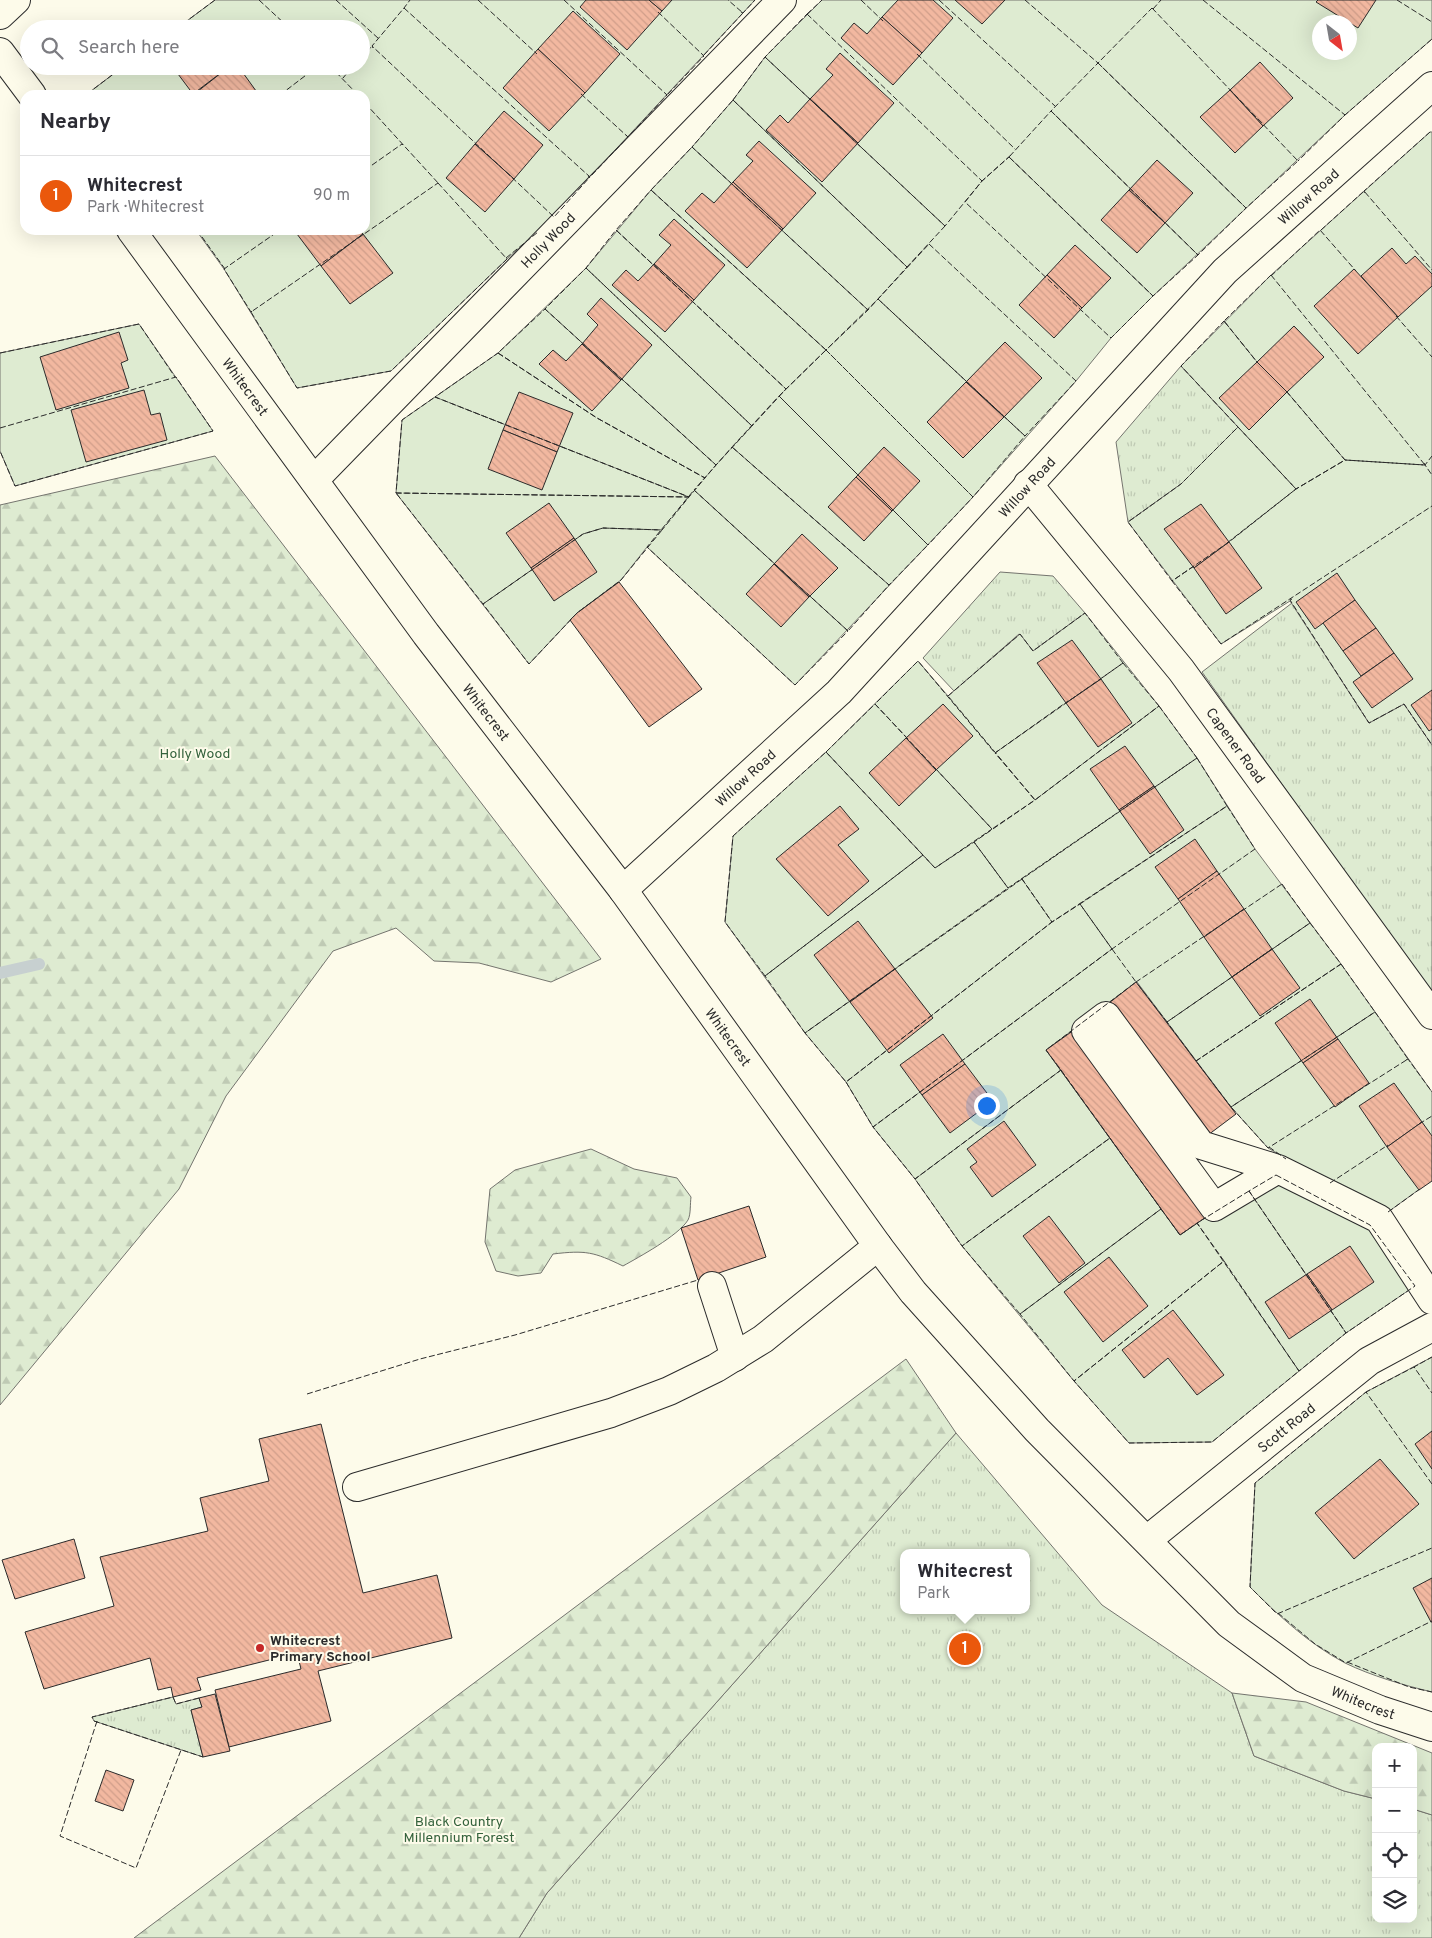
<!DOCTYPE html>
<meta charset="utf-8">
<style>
:root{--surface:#fff;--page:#f7f7f7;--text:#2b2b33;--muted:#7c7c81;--line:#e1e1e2;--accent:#ea580c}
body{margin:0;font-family:Overpass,sans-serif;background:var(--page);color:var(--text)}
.controls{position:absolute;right:15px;bottom:15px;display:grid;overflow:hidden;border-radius:10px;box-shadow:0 5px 20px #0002}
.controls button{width:45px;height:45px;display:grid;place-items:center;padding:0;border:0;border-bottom:1px solid var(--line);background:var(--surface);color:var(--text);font:25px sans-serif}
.compass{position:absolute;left:1312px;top:15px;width:45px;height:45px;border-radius:50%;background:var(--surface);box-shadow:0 5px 20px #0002;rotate:149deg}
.you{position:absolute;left:986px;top:1105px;width:18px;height:18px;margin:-12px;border:4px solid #fff;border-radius:50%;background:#1a73e8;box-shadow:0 0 0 8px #1a73e833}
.badge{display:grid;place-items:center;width:32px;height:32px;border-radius:50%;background:var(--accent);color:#fff;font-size:16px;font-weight:700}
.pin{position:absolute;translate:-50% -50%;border:2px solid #fff;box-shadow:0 1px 5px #0006}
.popup{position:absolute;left:900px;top:1549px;width:130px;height:65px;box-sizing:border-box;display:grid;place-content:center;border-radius:10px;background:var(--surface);filter:drop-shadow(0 1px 4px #0005);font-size:16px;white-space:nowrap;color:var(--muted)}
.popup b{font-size:19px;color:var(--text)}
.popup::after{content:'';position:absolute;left:50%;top:100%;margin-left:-10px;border:10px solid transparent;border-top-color:var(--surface)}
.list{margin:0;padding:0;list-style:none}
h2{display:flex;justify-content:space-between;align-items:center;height:65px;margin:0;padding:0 20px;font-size:21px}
h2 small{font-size:16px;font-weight:400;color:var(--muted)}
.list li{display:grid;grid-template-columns:32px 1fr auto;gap:15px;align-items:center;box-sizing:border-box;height:80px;padding:0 20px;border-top:1px solid var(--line)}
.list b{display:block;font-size:19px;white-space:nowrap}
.list p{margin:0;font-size:16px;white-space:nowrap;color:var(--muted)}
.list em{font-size:16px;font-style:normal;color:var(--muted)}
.icon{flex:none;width:28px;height:28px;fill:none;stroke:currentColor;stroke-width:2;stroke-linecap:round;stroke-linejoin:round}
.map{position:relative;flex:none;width:1432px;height:1938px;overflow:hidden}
.search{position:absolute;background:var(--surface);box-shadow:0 5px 20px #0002;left:20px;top:20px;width:350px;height:55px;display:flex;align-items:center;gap:12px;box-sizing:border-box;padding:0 18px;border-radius:28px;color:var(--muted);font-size:19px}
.panel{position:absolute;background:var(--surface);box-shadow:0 5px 20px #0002;left:20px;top:90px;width:350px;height:145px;border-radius:15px}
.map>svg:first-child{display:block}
.grass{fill:url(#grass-tufts);stroke:#74746e;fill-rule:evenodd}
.forest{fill:url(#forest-firs);stroke:#74746e}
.garden{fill:#deebd1;stroke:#74746e;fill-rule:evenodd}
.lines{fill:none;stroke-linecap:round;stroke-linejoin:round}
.stream{stroke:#c7d0d0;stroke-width:12}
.building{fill:url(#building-back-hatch);stroke:#2b2b2b}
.minor-casing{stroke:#2b2b2b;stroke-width:30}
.minor{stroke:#fdfbea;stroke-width:28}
.fence{stroke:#2b2b2b;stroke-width:1;stroke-dasharray:6 2.5;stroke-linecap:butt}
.poi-dot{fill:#c62828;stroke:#fdfbea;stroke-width:2}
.labels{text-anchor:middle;stroke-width:4;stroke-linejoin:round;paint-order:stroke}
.street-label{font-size:14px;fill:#2b2b2b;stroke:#fdfbea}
.park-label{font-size:14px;fill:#34623c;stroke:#fdfbea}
.poi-label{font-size:14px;font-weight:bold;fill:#2b2b2b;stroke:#fdfbea;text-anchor:start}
</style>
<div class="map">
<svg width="1432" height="1938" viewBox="0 0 1432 1938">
<defs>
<pattern id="grass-tufts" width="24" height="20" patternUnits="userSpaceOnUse" patternTransform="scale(1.25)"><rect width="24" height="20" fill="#deebd1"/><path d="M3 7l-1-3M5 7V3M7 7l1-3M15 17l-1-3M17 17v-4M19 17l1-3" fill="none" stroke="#bfcab4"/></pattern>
<pattern id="forest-firs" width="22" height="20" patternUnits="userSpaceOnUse" patternTransform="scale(1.25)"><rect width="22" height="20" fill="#deebd1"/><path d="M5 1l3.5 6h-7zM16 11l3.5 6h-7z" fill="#bfcab4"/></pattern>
<pattern id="building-back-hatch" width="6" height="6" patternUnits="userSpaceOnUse" patternTransform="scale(1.25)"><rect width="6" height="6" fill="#f2b8a0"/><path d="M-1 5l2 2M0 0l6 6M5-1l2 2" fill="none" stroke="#d09e8a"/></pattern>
</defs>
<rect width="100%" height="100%" fill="#fdfbea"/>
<!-- grass -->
<g class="grass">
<path d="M1181 366 1238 427 1181 484 1128 522 1116 442Z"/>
<path d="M1000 572 1053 576 1085 613 1033 651 1019 634 954 691 923 658Z"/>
<path d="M1292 603 1369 723 1404 704 1432 745V995L1202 672Z"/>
<path d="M956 1433 1102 1605 1232 1693 1254 1756 1344 1791 1376 1799V1919H1413V1809L1432 1815V1938H519L547 1893ZM904 1553H1026V1610H904Z"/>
<path d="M173 1697 176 1704 199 1698 202 1707 191 1710 203 1757 94 1721 92 1717Z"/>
</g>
<!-- forest -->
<g class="forest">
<path d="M215 456 601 959 551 982 479 963 434 961 396 928 333 951 226 1096 179 1189 0 1405V505Z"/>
<path d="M591 1149 634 1169 677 1178 691 1197C690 1204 691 1214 688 1220 678 1236 639 1257 623 1266 594 1252 586 1250 553 1254L541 1273 518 1276 496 1271 485 1242 490 1189 515 1170Z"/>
<path d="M906 1359 956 1433 547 1893 519 1938H134Z"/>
<path d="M1232 1693 1306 1702 1432 1753V1815L1413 1809V1747H1376V1799L1344 1791 1254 1756Z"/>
</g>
<!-- garden -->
<g class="garden">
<path d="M215 0H755L590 177 554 217 507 259 391 371 297 388 224 269 196 230H365V95H94L91 91 124 66H361V29H176Z"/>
<path d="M822 0H1432V39L1345 115 1153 296 1111 338 1076 381 973 497 795 685 647 547 621 580 577 613 529 664 396 493 402 420 498 353 586 268 651 190 692 147 733 100 765 57ZM1320 22H1350V52H1320Z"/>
<path d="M1430 132H1432V745L1404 704 1369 723 1290 601 1221 644 1128 522 1181 484 1238 427 1181 366 1271 275Z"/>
<path d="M139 324 213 431 15 486 0 451V353Z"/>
<path d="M1085 613 1159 706 1197 758 1255 849 1341 964 1432 1092V1180L1388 1212 1329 1183 1268 1148 1231 1107 1137 982 1046 1050 1180 1235 1209 1215 1276 1175 1370 1225 1415 1286 1346 1333 1212 1442 1129 1443 1074 1381 962 1246 915 1179 873 1127 846 1082 805 1033 725 922 733 836 826 752 918 661 948 696 1020 634 1033 651Z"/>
<path d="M1432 1357V1692C1403 1685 1372 1676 1345 1663 1309 1644 1278 1615 1250 1587L1255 1483 1366 1392Z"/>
</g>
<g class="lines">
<!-- stream -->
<path class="stream" d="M0 973 39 964"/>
</g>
<!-- building -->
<g class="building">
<path d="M586 0H649L662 11 627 50 580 7Z"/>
<path d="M649 0H672L662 11Z"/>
<path d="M898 0H933L953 18 922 53 882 17Z"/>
<path d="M955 0H1005L982 24Z"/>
<path d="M1318 0H1376L1358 28 1316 2Z"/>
<path d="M573 11 620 54 585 93 538 49Z"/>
<path d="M882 17 922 53 893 85 841 38 854 23 867 34Z"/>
<path d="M538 49 585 93 549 131 503 88Z"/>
<path d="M840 53 894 103 858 143 810 99 833 75 826 69Z"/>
<path d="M1260 62 1293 98 1263 126 1230 90Z"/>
<path d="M172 66H230L193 94Z"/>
<path d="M230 66H238L259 95H193Z"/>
<path d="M1230 90 1263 126 1235 153 1200 117Z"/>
<path d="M810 99 858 143 822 182 766 130 780 115 788 123Z"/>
<path d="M504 111 543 145 514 179 475 144Z"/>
<path d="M759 141 816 193 783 229 733 182 753 161 746 155Z"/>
<path d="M475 144 514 179 485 212 446 178Z"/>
<path d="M1157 160 1193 193 1165 223 1129 190Z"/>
<path d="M733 182 783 229 747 268 685 211 702 193 714 203Z"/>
<path d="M1129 190 1165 223 1137 253 1101 220Z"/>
<path d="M674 219 725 265 694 300 654 264 671 245 659 235Z"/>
<path d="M294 230H360L363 234 321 266Z"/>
<path d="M363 234 393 273 350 304 321 266Z"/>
<path d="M1075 245 1111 278 1082 308 1047 275Z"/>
<path d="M1392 248 1406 264 1415 256 1432 274V286L1398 317 1361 276Z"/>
<path d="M654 264 694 300 665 332 612 285 626 270 638 281Z"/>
<path d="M1354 269 1398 317 1358 354 1314 306Z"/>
<path d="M1047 275 1082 308 1054 338 1019 305Z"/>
<path d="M601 298 652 345 621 380 582 344 598 325 587 314Z"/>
<path d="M1294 326 1324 357 1287 392 1257 362Z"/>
<path d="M119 332 128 360 121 363 129 388 56 410 40 357Z"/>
<path d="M1005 342 1042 378 1004 417 966 382Z"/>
<path d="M582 344 621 380 592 411 539 364 553 350 566 361Z"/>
<path d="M1257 362 1287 392 1249 430 1219 398Z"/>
<path d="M966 382 1004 417 963 458 927 422Z"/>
<path d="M144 390 151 415 160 413 167 440 86 462 71 410Z"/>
<path d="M519 392 573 413 557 452 503 430Z"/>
<path d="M503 430 557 452 542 490 488 469Z"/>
<path d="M884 447 920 481 892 511 856 477Z"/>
<path d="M856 477 892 511 864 541 828 507Z"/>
<path d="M549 503 574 538 531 568 506 533Z"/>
<path d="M1201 504 1229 542 1194 568 1164 529Z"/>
<path d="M802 534 838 568 809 597 774 564Z"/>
<path d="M574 538 597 572 554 601 531 568Z"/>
<path d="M1229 542 1262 588 1226 614 1194 568Z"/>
<path d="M774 564 809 597 781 627 746 594Z"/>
<path d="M1337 573 1355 600 1315 629 1296 602Z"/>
<path d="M619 582 702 689 649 727 570 620 577 613Z"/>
<path d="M1355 600 1376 628 1343 651 1323 623Z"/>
<path d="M1376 628 1394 653 1361 676 1343 651Z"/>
<path d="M1072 640 1101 679 1066 703 1037 663Z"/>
<path d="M1394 653 1413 679 1372 708 1353 682Z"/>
<path d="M1101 679 1132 723 1098 747 1066 703Z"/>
<path d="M1432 690V729L1429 731 1411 705Z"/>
<path d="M943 704 973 736 936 770 906 738Z"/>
<path d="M906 738 936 770 899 806 869 773Z"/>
<path d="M1125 746 1154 786 1119 810 1090 769Z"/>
<path d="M1154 786 1184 830 1150 854 1119 810Z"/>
<path d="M840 806 859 829 838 845 869 881 828 916 776 859Z"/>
<path d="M1195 839 1217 871 1178 899 1155 867Z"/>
<path d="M1217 871 1244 909 1204 937 1178 899Z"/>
<path d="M1244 909 1272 949 1232 977 1204 937Z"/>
<path d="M858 921 895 969 850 1002 814 955Z"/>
<path d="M1272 949 1300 988 1260 1016 1232 977Z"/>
<path d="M895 969 933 1018 889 1053 850 1002Z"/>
<path d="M1136 982 1236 1114 1208 1135 1109 1003Z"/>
<path d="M1310 999 1338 1039 1303 1063 1275 1023Z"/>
<path d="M1074 1030 1209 1215 1180 1235 1046 1050Z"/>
<path d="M943 1034 965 1064 922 1095 900 1065Z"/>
<path d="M1338 1039 1369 1083 1335 1107 1303 1063Z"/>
<path d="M965 1064 993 1101 950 1133 922 1095Z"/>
<path d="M1394 1083 1422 1122 1387 1147 1359 1106Z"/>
<path d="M1004 1121 1036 1165 992 1197 970 1167 977 1162 967 1149Z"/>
<path d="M1422 1122 1432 1136V1181L1419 1190 1387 1147Z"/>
<path d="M749 1206 766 1257 698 1280 681 1228Z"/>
<path d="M1049 1216 1085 1263 1059 1283 1023 1236Z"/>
<path d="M1350 1246 1374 1282 1332 1310 1307 1274Z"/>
<path d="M1109 1257 1148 1306 1103 1342 1064 1292Z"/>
<path d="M1307 1274 1332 1310 1289 1339 1265 1302Z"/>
<path d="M1173 1310 1224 1375 1197 1395 1168 1358 1144 1378 1122 1350Z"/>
<path d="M321 1424 363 1593 437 1575 452 1638 318 1671 331 1721 229 1747 215 1690 301 1669 297 1653 197 1678 201 1690 173 1697 171 1687 158 1690 150 1658 44 1689 25 1632 114 1606 100 1557 208 1531 200 1498 269 1481 259 1439Z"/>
<path d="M1432 1431V1469L1415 1444Z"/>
<path d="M1380 1459 1419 1504 1354 1559 1315 1513Z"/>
<path d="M74 1539 85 1578 15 1599 2 1560Z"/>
<path d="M1432 1578V1622H1431L1413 1588Z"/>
<path d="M215 1694 230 1751 203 1757 191 1710 202 1707 199 1698Z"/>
<path d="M106 1770 134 1780 123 1811 95 1801Z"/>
</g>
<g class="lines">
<!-- minor casing -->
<g class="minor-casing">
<g id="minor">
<path d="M0 15 16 0"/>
<path d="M0 52 32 95"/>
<path id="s1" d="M131 230 426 634 623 890 878 1246 913 1292 1037 1430 1229 1624 1303 1678 1380 1710 1432 1727"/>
<path id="s2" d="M314 480 782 0"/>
<path id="s3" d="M1028 484 1181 670 1432 1015"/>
<path id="s4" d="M623 890 839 692 1225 271 1432 86"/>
<path d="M1278 1169 1214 1207 1086 1031 1106 1016 1201 1145 1278 1169 1379 1219 1432 1300"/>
<path d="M712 1286 735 1357"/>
<path d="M357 1487 611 1413 669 1391 716 1368 763 1339 878 1246"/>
<path id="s5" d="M1147 1540 1369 1361 1432 1327"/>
</g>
</g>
<!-- minor -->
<use href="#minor" class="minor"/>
<!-- fence -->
<g class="fence">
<path d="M259 0 286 25 281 29"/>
<path d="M336 0 379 39 380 38"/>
<path d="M478 0 537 54"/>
<path d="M564 0 667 95 628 137 626 135"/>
<path d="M861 0 883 21"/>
<path d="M939 0 1055 106"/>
<path d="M1025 0 1098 63 1096 65"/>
<path d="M1203 0 1345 115 1298 161"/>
<path d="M1397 0 1432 22"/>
<path d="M404 8 590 177 554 217 372 46Z"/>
<path d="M1152 8 1298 161 1246 208 1098 63Z"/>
<path d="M405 9 404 8 410 0"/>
<path d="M1153 9 1161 0"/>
<path d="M658 12 704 56 667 95 665 93"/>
<path d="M741 12 743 13 755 0"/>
<path d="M807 14 982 181 945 226 765 57Z"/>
<path d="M807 14 822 0"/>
<path d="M176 29 215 0"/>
<path d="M917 54 1015 149"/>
<path d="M704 55 743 13 728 0"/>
<path d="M765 57 945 226 907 267 733 100Z"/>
<path d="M361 58 372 46 373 48"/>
<path d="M1098 63 1246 208 1198 255 1051 111Z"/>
<path d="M330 66 358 95"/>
<path d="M343 78 353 66"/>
<path d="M581 94 628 137 590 177 588 176"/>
<path d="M94 95 91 91 124 66"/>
<path d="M280 95 318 66"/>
<path d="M733 100 907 267 868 310 692 147Z"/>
<path d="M365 103 439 184"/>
<path d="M1051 111 1198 255 1153 296 1009 157Z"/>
<path d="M1344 114 1345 115 1432 39"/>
<path d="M692 147 868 310 826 350 651 190Z"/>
<path d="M1009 157 1153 296 1111 338 965 202 982 181Z"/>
<path d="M365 170 402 144 403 145"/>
<path d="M981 180 982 181 1011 155"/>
<path d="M438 183 507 259 391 371 297 388 251 312Z"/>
<path d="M651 190 826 350 786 389 616 230Z"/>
<path d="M1365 193 1364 191 1430 132H1432"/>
<path d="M197 230 225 269"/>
<path d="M616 230 786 389 752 426 586 268Z"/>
<path d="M1321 230 1364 191 1432 270"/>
<path d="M929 244 1076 381 1025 436 878 299Z"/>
<path d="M506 258 538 232"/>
<path d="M586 268 752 426 716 465 545 309Z"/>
<path d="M1271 275 1425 465 1345 460 1287 392 1257 362 1224 321Z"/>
<path d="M1271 276 1320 230 1356 271"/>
<path d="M878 299 1025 436 973 497 826 350Z"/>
<path d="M545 309 716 465 705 478 597 418 498 353Z"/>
<path d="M252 311 251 312 224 269 280 230"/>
<path d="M1396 316 1432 357"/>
<path d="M1224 321 1257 362 1287 392 1345 460 1296 489 1181 366Z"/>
<path d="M826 350 973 497 928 545 779 396Z"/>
<path d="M0 353 139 324 175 377"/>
<path d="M498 353 597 418 705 478 689 497 435 397Z"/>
<path d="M779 396 928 545 889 585 732 447Z"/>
<path d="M435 397 689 497 396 493 402 420Z"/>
<path d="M1238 427 1296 489 1229 542 1172 581 1128 522 1181 484Z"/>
<path d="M0 428 176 377 213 431 15 486 0 451"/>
<path d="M732 447 889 585 848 631 694 490Z"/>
<path d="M1424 463 1425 465 1432 456"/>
<path d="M694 490 848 631 795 685 647 547Z"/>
<path d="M396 493 689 497 662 530 603 528 583 534 483 604Z"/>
<path d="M603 528 662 530 621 580 577 613 529 664 483 604 583 534Z"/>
<path d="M1227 543 1296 489 1345 460 1425 465 1432 475"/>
<path d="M1194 566 1172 581 1221 644 1432 506"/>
<path d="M1292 599 1290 600 1369 723 1404 704 1432 745"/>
<path d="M1123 663 1159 706 1035 800 995 753Z"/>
<path d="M948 696 1020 634 1033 651 1085 613 1123 663 1099 680"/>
<path d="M875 704 992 829 935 868 826 752Z"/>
<path d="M1159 706 1197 758 1008 888 974 842 1035 800Z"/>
<path d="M908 739 875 704 918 661 995 753 1068 701"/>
<path d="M826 752 923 855 765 976 725 922 733 836Z"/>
<path d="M1197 758 1227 806 1052 922 1022 879Z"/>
<path d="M935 768 992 829 1035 800 948 696"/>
<path d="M1227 806 1255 849 1112 949 1080 904Z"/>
<path d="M974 842 1008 888 805 1033 765 976 923 855 935 868Z"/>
<path d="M1022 879 1052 922 846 1082 805 1033Z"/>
<path d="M1282 884 1310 923 1167 1022 1136 982Z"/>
<path d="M1080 904 1112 949 873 1127 846 1082 1052 922Z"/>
<path d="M1310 923 1341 964 1196 1061 1167 1022Z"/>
<path d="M1112 949 1136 982 1046 1050 1061 1070 915 1179 873 1127Z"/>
<path d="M1341 964 1375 1012 1231 1107 1196 1061Z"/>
<path d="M1375 1012 1408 1059 1268 1148 1231 1107Z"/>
<path d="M1406 1060 1408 1059 1432 1092"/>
<path d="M1061 1070 1110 1138 962 1246 915 1179Z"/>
<path d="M1419 1124 1432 1116"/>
<path d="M1110 1138 1161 1209 1020 1314 962 1246Z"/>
<path d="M1269 1147 1286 1159"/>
<path d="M1276 1175 1370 1225 1415 1286 1346 1333 1249 1191Z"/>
<path d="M1330 1183 1388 1145"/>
<path d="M1249 1191 1346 1333 1299 1371 1197 1223Z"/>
<path d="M1161 1209 1180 1235 1197 1223 1224 1261 1074 1381 1020 1314Z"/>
<path d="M1388 1212 1420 1189"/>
<path d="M1224 1261 1299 1371 1212 1442 1129 1443 1074 1381Z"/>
<path d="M1415 1368 1414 1367 1432 1357"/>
<path d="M1367 1393 1366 1392 1414 1367 1432 1393"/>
<path d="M307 1394 420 1359 515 1335 698 1280"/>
<path d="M1432 1484 1366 1392 1255 1483 1250 1587 1277 1614 1432 1548"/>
<path d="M1278 1613 1315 1644 1346 1663 1432 1621"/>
<path d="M1347 1662 1409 1687 1432 1692"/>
<path d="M199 1698 176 1704 173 1697 92 1717 94 1721 203 1757"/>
<path d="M97 1721 60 1836 136 1868 181 1750"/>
</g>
</g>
<!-- markers -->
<circle class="poi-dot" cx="260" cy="1648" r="5"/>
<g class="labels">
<!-- street labels -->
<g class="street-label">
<text dy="5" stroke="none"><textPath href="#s4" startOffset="976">Willow Road</textPath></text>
<text dy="5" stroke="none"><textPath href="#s2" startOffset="335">Holly Wood</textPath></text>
<text dy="5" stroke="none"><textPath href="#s1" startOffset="194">Whitecrest</textPath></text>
<text dy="5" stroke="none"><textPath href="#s4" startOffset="571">Willow Road</textPath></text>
<text dy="5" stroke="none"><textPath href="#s1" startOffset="599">Whitecrest</textPath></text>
<text dy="5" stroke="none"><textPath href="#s3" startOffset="334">Capener Road</textPath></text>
<text dy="5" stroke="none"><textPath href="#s4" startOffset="166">Willow Road</textPath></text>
<text dy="5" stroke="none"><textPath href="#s1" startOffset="1004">Whitecrest</textPath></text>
<text dy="5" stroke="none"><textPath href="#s5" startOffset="179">Scott Road</textPath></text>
<text dy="5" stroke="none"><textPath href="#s1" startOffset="1934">Whitecrest</textPath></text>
</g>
<!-- park labels -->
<g class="park-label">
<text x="195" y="758">Holly Wood</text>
<text x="459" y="1826">Black Country<tspan x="459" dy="16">Millennium Forest</tspan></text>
</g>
<!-- poi labels -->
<g class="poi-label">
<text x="270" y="1645">Whitecrest<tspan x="270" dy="16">Primary School</tspan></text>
</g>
</g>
</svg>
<div class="controls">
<button>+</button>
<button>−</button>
<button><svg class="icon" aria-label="locate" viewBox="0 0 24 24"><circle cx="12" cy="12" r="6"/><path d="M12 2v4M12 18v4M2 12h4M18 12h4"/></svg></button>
<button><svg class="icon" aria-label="layers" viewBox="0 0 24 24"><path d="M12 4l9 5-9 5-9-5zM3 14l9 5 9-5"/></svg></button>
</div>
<svg class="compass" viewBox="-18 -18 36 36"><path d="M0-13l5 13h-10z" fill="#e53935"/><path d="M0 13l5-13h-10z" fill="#7c7c81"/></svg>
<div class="you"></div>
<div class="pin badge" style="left:965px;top:1649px">1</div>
<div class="popup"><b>Whitecrest</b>Park</div>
<div class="search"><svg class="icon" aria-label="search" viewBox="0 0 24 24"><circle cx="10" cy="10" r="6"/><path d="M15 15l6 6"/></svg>Search here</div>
<section class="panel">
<h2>Nearby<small></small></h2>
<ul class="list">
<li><span class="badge">1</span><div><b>Whitecrest</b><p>Park · Whitecrest</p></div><em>90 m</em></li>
</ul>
</section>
</div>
